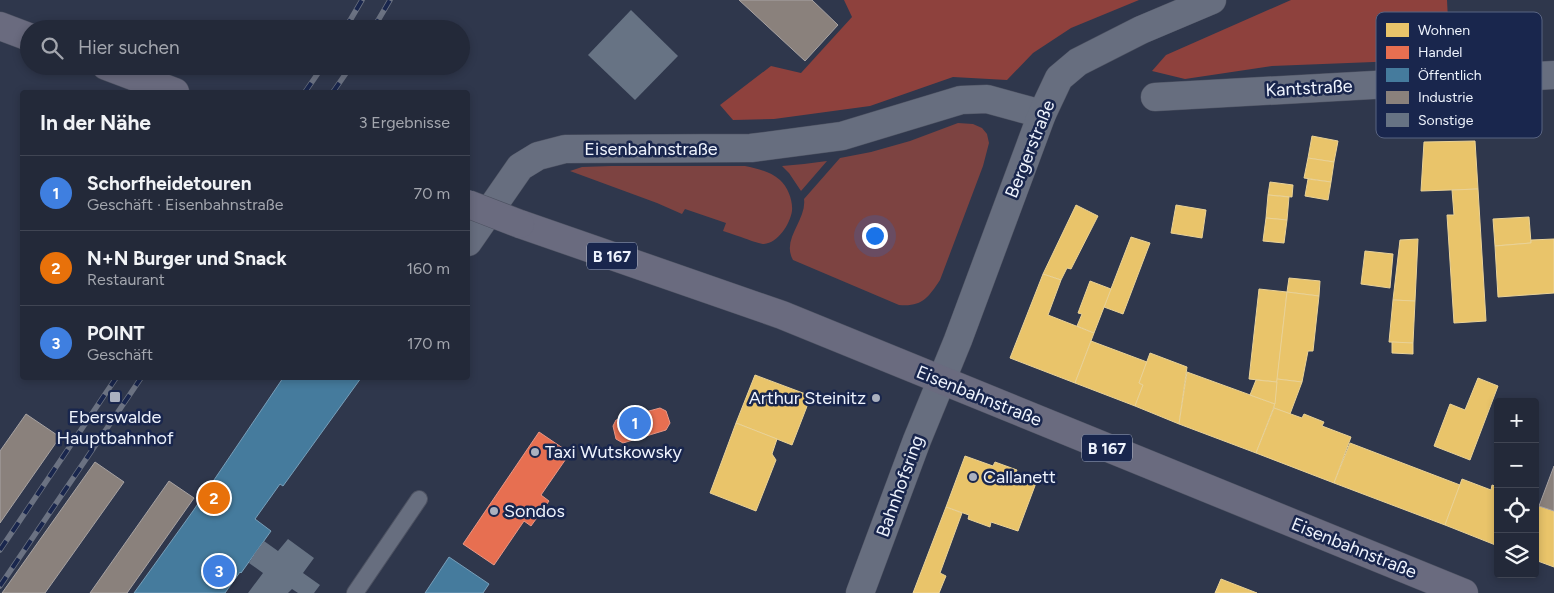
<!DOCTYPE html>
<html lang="de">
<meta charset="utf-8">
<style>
:root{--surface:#232939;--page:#2b3141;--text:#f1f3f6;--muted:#a3a6ae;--line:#404553;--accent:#abb1bf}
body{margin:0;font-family:Figtree,sans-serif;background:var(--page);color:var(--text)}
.controls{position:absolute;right:15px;bottom:15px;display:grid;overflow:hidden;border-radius:5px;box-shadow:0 2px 8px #0003}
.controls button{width:45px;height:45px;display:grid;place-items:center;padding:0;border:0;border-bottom:1px solid var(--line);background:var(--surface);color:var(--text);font:25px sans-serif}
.you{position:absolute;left:874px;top:235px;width:18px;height:18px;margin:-12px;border:4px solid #fff;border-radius:50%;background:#1a73e8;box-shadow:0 0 0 8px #1a73e833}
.badge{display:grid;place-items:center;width:32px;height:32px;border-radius:50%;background:var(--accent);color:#fff;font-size:16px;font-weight:700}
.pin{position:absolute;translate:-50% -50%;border:2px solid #fff;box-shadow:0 1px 5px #0006}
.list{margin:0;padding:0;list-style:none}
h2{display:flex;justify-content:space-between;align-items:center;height:65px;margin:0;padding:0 20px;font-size:21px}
h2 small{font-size:16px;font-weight:400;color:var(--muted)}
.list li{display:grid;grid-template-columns:32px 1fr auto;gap:15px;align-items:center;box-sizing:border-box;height:75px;padding:0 20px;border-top:1px solid var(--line)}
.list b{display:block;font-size:19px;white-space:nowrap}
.list p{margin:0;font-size:16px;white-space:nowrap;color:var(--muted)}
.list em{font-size:16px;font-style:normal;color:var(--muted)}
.icon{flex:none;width:28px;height:28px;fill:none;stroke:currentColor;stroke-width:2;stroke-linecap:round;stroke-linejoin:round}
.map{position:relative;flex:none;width:1554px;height:593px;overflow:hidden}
.search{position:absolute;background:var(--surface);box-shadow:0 2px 8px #0003;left:20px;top:20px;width:450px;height:55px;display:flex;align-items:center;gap:12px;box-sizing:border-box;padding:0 18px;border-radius:28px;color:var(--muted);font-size:19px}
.panel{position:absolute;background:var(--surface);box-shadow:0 2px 8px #0003;left:20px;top:90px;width:450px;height:290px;border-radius:5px}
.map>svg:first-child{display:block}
.green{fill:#7d4341}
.forest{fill:#8e413d}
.homes{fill:#e9c46a;stroke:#ead296}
.shops{fill:#e76f51;stroke:#e99785}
.public{fill:#457b9d;stroke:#789fba}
.industry{fill:#8a817c;stroke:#a8a3a3}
.building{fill:#677384}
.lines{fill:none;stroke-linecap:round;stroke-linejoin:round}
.service-casing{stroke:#4d5262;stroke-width:18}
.minor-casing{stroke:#4d5262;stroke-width:29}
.primary-casing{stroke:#4d5262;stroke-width:29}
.service{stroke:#676e7f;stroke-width:16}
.minor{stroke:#676e7f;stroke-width:28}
.primary{stroke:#6a6b7f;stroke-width:28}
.rail-casing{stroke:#6b7282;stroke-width:5.5}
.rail{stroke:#19264d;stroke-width:4;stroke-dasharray:11;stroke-linecap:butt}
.primary-bridge-casing{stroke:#4d5262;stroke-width:29;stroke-linecap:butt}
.primary-bridge{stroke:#6a6b7f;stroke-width:28}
.poi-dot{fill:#abb1bf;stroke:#19264d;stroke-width:2}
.labels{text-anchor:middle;stroke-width:5;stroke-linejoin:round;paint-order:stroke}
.shield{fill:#19264d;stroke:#aeb6c8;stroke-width:1}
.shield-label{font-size:16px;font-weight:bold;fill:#eef3fd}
.street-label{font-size:18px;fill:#eef3fd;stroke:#19264d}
.poi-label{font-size:18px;fill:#eef3fd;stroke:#19264d;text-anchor:start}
.key{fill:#19264d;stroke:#596482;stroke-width:1}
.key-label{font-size:14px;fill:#eef3fd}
</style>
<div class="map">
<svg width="1554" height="593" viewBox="0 0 1554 593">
<rect width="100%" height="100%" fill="#2f374c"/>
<!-- green -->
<g class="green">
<path d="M958 123 973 124 982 128 987 134 989 143 983 166 940 280C928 298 922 307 899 305L793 260C781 239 807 220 804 199L840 158 871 152 910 141Z"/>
<path d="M827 161 801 191 789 173 782 166 804 164Z"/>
<path d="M611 166H745C758 169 770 171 780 180 788 187 793 201 792 211 790 224 778 243 764 244 758 244 731 233 723 231L726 223 685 209 682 214 657 203 570 171 582 167Z"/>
</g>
<!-- forest -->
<g class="forest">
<path d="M844 0H1139L1071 28 1033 53 1007 80 953 77 870 106 774 119 733 120 720 105 771 66 801 73 852 17Z"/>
<path d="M1291 0H1447L1450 59 1272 66 1185 79 1152 71 1166 55Z"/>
</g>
<!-- homes -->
<g class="homes">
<path d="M1312 136 1338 141 1334 162 1308 158Z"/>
<path d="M1475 141 1478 189 1421 191 1424 142Z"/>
<path d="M1308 158 1334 162 1331 182 1304 178Z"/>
<path d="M1308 179 1331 182 1328 200 1305 196Z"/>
<path d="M1270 182 1293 185 1292 197 1268 195Z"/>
<path d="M1478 189 1486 321 1454 323 1447 215H1454L1452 190Z"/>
<path d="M1268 195 1289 197 1287 220 1266 218Z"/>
<path d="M1076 205 1098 216 1071 269 1067 268 1061 280 1043 274Z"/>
<path d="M1176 205 1206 210 1202 238 1171 233Z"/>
<path d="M1529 217 1531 243 1495 246 1493 219Z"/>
<path d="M1266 218 1287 220 1284 243 1263 241Z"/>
<path d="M1131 237 1150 243 1123 314 1104 307Z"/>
<path d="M1418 239 1415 301 1393 300 1400 240Z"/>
<path d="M1554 239V293L1498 297 1495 246 1531 243V240Z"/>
<path d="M1365 251 1393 254 1390 288 1361 284Z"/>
<path d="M1043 274 1061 280 1048 315 1094 333 1075 383 1010 358Z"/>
<path d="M1289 278 1320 281 1319 296 1287 292Z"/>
<path d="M1090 281 1111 289 1094 333 1077 326 1082 314 1078 313Z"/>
<path d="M1259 289 1287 292 1277 382 1249 379Z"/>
<path d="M1287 292 1319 296 1313 351H1308L1302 382 1277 379Z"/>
<path d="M1393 300 1415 301 1413 343 1389 342Z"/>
<path d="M1091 341 1147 362 1139 383 1143 385 1135 406 1075 383Z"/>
<path d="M1392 342 1413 343V354L1392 353Z"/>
<path d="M1150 353 1187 367 1179 424 1135 406 1143 385 1139 383Z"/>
<path d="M1187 372 1275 404 1256 453 1179 424Z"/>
<path d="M755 375 811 396 792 445 736 423Z"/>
<path d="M1478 378 1498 386 1470 460 1434 446 1450 404 1465 410Z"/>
<path d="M1277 379 1302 382 1290 414 1274 408Z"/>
<path d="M1256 380 1277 382 1275 404 1250 395Z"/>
<path d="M1274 408 1302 418 1304 414 1324 422 1322 426 1351 437 1334 483 1256 453Z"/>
<path d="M736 423 777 439 772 454 776 460 756 511 710 493Z"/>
<path d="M1350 443 1460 485 1445 525 1334 483Z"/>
<path d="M965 456 993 466 995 462 1017 470 1015 475 1036 483 1018 531 991 522 990 527 968 519 969 515 946 507Z"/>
<path d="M1462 479 1491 490 1492 485 1498 487V546L1445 525Z"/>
<path d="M1539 506 1554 511V567L1535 560V516Z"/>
<path d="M946 507 962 513 940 573 946 576 939 593H913Z"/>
<path d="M1221 579 1257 593H1215Z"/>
</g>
<!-- shops -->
<g class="shops">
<path d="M660 408 666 411 670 423 666 430 623 443 616 439 613 426 616 420Z"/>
<path d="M539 432 570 453 541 495 549 501 531 526 524 521 494 565 463 544Z"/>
</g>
<!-- public -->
<g class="public">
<path d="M283 378H361L283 486 280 484 255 519 271 531 241 573 240 572 225 593H134L193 511Z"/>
<path d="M449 557 489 584 483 593H425Z"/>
</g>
<!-- industry -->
<g class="industry">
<path d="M739 0H812L838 25 805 61Z"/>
<path d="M26 414 60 437 0 523V451Z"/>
<path d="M95 462 124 482 45 593H2Z"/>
<path d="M1554 466V511L1539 506Z"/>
<path d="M169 481 194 498 127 593H90Z"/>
</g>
<!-- building -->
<g class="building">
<path d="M631 10 678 56 635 100 588 55Z"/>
<path d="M288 539 314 558 303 573 320 585 314 593H298L292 589 288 593H248L263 573 249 563 255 553 264 541 278 551Z"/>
</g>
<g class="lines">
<!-- service casing -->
<g class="service-casing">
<path id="service" d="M355 593 419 499"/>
</g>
<!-- minor casing -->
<g class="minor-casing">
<g id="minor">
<path d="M1155 97 1554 75"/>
<path d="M468 242 520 167 538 156 565 149 751 148 842 136 961 100 987 99 1042 114"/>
<path d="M860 593 917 440 958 340 1042 114 1059 78 1078 62 1141 30 1212 0"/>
</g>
</g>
<!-- primary casing -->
<g class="primary-casing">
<g id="primary">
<path d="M0 26 29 37"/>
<path d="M106 66 175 92"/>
<path d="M520 224 782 315 1464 593"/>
</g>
</g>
<!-- service -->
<use href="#service" class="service"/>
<!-- minor -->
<use href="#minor" class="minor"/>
<!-- primary -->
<use href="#primary" class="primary"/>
<!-- rail casing -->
<g class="rail-casing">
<g id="rail">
<path d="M345 29 362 0"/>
<path d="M373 29 390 0"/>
<path d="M305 92 323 66"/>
<path d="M333 92 351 66"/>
<path d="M0 550 116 378"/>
<path d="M0 586 141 378"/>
</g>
</g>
<!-- rail -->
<use href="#rail" class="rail"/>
<!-- primary-bridge casing -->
<g class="primary-bridge-casing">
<path id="primary-bridge" d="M468 204 520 224"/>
</g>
<!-- primary-bridge -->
<use href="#primary-bridge" class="primary-bridge"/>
</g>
<!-- markers -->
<g class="poi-dot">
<rect x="109" y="391" width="12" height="12" rx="2.5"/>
<circle cx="876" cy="398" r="5"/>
<circle cx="535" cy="452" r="5"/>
<circle cx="973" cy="477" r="5"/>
<circle cx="494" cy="511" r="5"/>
</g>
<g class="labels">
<!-- shield labels -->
<g class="shield">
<rect x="587" y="242.5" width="50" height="27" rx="4"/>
<rect x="1082" y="434.5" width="50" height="27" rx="4"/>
</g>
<g class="shield-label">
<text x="612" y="262">B 167</text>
<text x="1107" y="454">B 167</text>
</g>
<!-- street labels -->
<g class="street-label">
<text transform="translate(1309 88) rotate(-3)" y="6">Kantstraße</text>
<text x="651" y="155">Eisenbahnstraße</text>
<text transform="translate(1030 149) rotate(-68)" y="6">Bergerstraße</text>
<text transform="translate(979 396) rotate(22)" y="6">Eisenbahnstraße</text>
<text transform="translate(900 486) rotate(-70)" y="6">Bahnhofsring</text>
<text transform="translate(1354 548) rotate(22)" y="6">Eisenbahnstraße</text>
</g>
<!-- poi labels -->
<g class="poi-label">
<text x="866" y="404" text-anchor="end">Arthur Steinitz</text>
<text x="115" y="423" text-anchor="middle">Eberswalde<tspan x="115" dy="21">Hauptbahnhof</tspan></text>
<text x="545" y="458">Taxi Wutskowsky</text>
<text x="983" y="483">Callanett</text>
<text x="504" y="517">Sondos</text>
</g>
</g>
<!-- legend -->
<rect x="1376" y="12" width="166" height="126" rx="8" class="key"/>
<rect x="1386" y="23" width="23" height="14" fill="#e9c46a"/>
<rect x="1386" y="46" width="23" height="13" fill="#e76f51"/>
<rect x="1386" y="68" width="23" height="14" fill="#457b9d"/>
<rect x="1386" y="91" width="23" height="13" fill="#8a817c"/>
<rect x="1386" y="113" width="23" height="14" fill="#677384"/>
<g class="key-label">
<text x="1418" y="35">Wohnen</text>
<text x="1418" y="57">Handel</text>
<text x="1418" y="80">Öffentlich</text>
<text x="1418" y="102">Industrie</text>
<text x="1418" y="125">Sonstige</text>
</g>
</svg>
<div class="controls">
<button>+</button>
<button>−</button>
<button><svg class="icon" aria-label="locate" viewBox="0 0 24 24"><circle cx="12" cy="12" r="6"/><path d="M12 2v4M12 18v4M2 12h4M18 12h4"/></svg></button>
<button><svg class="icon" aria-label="layers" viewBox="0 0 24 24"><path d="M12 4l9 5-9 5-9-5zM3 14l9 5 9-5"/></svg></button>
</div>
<div class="you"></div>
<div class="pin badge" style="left:635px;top:423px;background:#3f7fe0">1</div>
<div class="pin badge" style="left:214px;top:498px;background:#e8710a">2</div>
<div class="pin badge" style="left:219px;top:571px;background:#3f7fe0">3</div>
<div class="search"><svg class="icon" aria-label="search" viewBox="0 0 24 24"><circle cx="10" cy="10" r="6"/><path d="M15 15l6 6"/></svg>Hier suchen</div>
<section class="panel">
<h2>In der Nähe<small>3 Ergebnisse</small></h2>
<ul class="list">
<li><span class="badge" style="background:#3f7fe0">1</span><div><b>Schorfheidetouren</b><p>Geschäft · Eisenbahnstraße</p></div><em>70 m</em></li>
<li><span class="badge" style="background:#e8710a">2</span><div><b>N+N Burger und Snack</b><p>Restaurant</p></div><em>160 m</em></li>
<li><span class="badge" style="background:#3f7fe0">3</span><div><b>POINT</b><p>Geschäft</p></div><em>170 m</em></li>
</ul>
</section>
</div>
